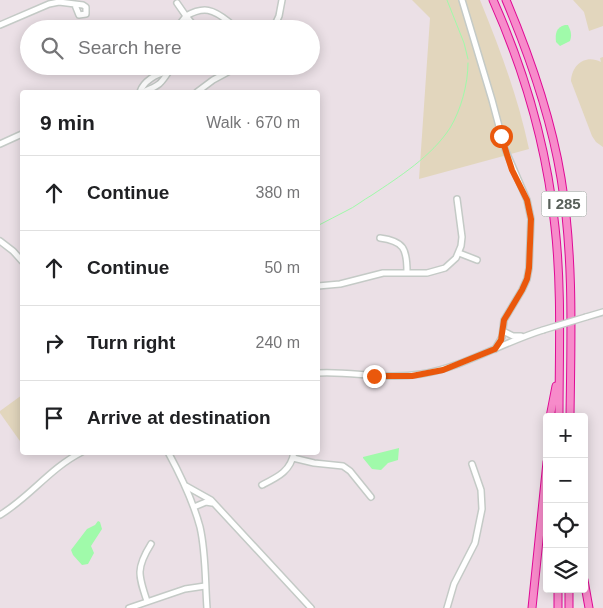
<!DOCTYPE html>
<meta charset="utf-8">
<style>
:root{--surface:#fff;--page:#f2f2f2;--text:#202124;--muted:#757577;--line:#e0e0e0}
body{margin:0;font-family:Helvetica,sans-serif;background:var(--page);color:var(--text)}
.controls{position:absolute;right:15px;bottom:15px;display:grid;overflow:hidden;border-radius:5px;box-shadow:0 2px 12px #0003}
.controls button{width:45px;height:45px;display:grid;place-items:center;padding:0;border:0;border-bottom:1px solid var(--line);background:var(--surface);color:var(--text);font:25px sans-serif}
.stop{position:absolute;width:15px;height:15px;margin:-11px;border:4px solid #ea580c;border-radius:50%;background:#fff}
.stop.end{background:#ea580c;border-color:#fff;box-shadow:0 1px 5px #0008}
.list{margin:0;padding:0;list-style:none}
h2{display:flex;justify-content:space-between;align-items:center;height:65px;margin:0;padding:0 20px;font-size:21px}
h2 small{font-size:16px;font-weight:400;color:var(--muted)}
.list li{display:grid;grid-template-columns:32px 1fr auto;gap:15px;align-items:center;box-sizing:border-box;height:75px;padding:0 20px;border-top:1px solid var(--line)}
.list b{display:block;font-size:19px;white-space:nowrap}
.list em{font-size:16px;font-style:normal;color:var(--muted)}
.icon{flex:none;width:28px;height:28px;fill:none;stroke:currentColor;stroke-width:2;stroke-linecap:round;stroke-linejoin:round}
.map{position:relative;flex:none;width:603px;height:608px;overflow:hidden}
.search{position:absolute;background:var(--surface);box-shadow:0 2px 12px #0003;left:20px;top:20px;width:300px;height:55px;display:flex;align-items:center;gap:12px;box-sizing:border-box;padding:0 18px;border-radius:28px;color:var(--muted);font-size:19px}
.panel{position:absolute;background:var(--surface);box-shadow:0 2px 12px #0003;left:20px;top:90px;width:300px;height:365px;border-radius:5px}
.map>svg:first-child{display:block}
.green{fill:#e2d6bd}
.water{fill:#a0faaa}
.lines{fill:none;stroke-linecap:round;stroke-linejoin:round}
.stream{stroke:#a0faaa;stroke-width:1}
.minor-casing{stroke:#c4cac6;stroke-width:8}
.highway-casing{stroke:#df0b95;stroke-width:9}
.minor{stroke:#fff;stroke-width:5}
.highway{stroke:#f78bca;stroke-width:7}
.minor-bridge-casing{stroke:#c4cac6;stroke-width:8;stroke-linecap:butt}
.minor-bridge{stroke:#fff;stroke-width:5}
.route{stroke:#ea580c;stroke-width:6}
.labels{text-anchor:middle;stroke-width:5;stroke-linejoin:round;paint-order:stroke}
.shield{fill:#fff;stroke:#8b908c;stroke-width:1}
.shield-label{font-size:15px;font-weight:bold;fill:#59605a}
</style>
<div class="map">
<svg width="603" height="608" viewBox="0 0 603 608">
<rect width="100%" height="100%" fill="#ebe0e6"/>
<!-- green -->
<g class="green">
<path d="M412 0H480C500 49 518 97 529 149L419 179 430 18Z"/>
<path d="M573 0H603V26L589 31 584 12Z"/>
<path d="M603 57V147L596 142 592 136 571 81C572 64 586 54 601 62L600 58Z"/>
<path d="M22 395V444L0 413V411Z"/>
</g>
<!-- water -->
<g class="water">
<path d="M565 25H568C571 31 572 35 570 41L560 46 556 42C555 34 556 27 565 25Z"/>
<path d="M399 448 398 460 388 463 381 470 372 469 363 458V457Z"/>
<path d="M98 521 100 522 102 529 91 546 94 553 88 564 82 565 73 555 71 550 87 529 95 525Z"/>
</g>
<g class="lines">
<!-- stream -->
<g class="stream">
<path d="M447 0 464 43 468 59"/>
<path d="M319 225C328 220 337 216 346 211 355 207 363 200 372 195 399 177 432 156 450 128 461 110 468 84 468 63"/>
</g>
<!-- minor casing -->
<g class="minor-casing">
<g id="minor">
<path d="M462 0 492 100 505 149 527 200 531 219 529 268 527 279 522 290 504 320 502 337 495 349"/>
<path d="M218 24 219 29"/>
<path d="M0 25 49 4 59 2 83 5 86 7V14L79 15 75 5"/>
<path d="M176 29 186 16 177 3"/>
<path d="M197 29 186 16C204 6 213 9 229 22"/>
<path d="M273 29 279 16 282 0"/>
<path d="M145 91C164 84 161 81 173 66"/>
<path d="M140 92C143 82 156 73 168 72"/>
<path d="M197 92 213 80 239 66"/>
<path d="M0 144 22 134"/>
<path d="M380 238C404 241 407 249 407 272"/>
<path d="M0 241 13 251 22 261"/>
<path d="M459 253 477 260"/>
<path d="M318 286 340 284 383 273H427L445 268 456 258 461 246 462 237 457 199"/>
<path d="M586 317 603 312"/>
<path d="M505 332 513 336H521"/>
<path d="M318 373C352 371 386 380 421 374 464 367 501 343 543 330"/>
<path d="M168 452C181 476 193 501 200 527 206 553 205 581 207 608"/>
<path d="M293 458 314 463 343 466 350 471 371 497"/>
<path d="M262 485C278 477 291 471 294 452"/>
<path d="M186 486 211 500 311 608"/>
<path d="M194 507 206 502 212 503"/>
<path d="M0 515C30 497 50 468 82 452"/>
<path d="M147 601C138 575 136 568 151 544"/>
<path d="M129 608 185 589 205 586"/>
<path d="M447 608 454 584 475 543 482 509 481 490 472 464"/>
</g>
</g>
<!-- highway casing -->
<g class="highway-casing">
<g id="highway">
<path d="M493 0C525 72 547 148 555 227 562 290 559 353 559 417"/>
<path d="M506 0C530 57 551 117 561 178 574 257 571 337 570 417"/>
<path d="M550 417 556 386"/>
<path d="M584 580 589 608"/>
<path d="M532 608 547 462"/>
<path d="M558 608V589"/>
<path d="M569 608V589"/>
</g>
</g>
<!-- minor -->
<use href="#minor" class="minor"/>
<!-- highway -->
<use href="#highway" class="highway"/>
<!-- minor-bridge casing -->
<g class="minor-bridge-casing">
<path id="minor-bridge" d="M543 330 586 317"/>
</g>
<!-- minor-bridge -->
<use href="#minor-bridge" class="minor-bridge"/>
</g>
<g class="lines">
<!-- route -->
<path class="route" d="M374 376H412L443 370 495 349 501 340 504 320 522 290 527 279 529 268 531 219 527 200 512 170 501 136"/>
</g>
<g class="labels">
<!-- shield labels -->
<rect class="shield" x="541.5" y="191.5" width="45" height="25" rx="4"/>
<g class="shield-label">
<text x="564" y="209">I 285</text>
</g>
</g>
</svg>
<div class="controls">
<button>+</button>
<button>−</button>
<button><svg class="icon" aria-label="locate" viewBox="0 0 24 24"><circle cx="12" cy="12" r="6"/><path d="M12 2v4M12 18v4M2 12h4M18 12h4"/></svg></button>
<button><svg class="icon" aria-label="layers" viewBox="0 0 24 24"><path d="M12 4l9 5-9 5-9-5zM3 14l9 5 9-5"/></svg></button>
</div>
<div class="stop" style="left:501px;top:136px"></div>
<div class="stop end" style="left:374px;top:376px"></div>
<div class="search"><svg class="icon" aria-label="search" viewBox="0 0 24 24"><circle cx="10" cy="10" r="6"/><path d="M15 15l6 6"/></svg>Search here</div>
<section class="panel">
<h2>9 min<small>Walk · 670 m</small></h2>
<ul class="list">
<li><svg class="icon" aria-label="ahead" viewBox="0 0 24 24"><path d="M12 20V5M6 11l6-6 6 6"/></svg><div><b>Continue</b></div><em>380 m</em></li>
<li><svg class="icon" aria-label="ahead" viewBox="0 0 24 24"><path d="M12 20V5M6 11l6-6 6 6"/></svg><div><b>Continue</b></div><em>50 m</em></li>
<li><svg class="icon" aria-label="right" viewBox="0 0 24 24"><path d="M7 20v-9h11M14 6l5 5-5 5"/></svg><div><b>Turn right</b></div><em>240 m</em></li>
<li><svg class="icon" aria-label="arrive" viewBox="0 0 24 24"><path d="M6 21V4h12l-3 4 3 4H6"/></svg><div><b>Arrive at destination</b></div></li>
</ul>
</section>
</div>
